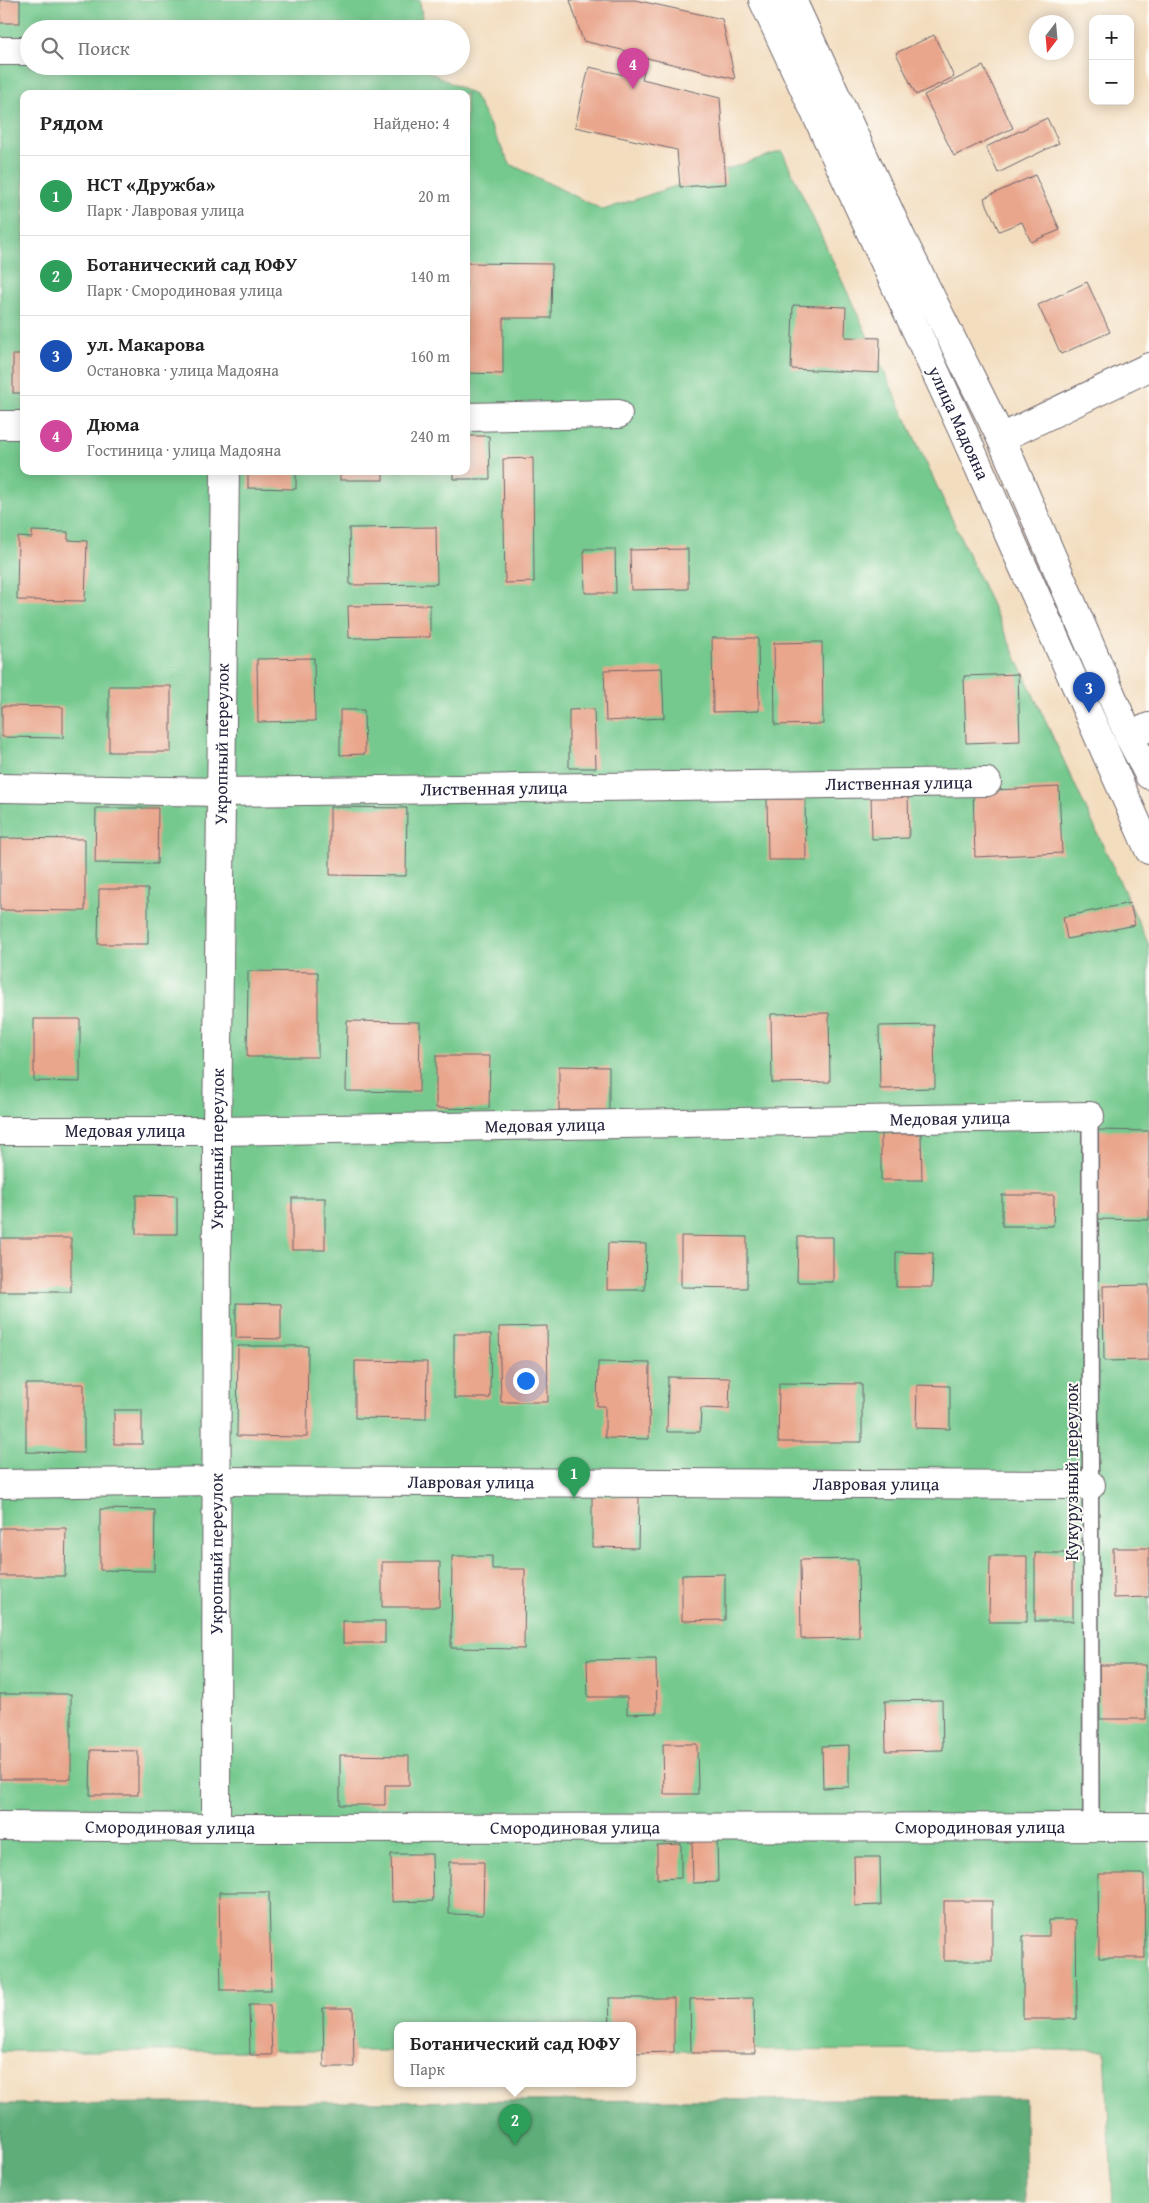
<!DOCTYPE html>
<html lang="ru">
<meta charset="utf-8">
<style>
:root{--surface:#fff;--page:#f2f2f2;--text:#222;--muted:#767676;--line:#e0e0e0;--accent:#b5179e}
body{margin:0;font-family:"Gentium Book Plus",serif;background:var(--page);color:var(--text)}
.controls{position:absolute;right:15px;top:15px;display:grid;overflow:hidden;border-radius:10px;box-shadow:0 2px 12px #0003}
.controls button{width:45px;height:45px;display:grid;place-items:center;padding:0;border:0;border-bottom:1px solid var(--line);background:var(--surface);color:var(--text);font:25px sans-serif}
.compass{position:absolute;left:1029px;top:15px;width:45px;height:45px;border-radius:50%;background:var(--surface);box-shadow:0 2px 12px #0003;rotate:196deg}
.you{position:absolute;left:525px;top:1380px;width:18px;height:18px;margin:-12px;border:4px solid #fff;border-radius:50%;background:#1a73e8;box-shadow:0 0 0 8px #1a73e833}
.badge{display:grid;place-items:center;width:32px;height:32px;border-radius:50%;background:var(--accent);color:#fff;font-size:16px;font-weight:700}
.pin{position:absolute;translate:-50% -41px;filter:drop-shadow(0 1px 2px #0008)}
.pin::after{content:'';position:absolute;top:26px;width:18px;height:15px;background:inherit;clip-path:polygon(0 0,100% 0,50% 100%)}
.popup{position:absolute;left:394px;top:2022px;width:242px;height:65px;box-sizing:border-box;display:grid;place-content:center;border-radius:10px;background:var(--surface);filter:drop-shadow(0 1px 4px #0005);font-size:16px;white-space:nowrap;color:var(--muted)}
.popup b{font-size:19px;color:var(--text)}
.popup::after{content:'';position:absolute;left:50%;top:100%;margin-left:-10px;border:10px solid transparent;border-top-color:var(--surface)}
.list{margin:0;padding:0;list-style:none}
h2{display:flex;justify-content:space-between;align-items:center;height:65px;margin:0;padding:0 20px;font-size:21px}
h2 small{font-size:16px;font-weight:400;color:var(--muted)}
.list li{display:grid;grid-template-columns:32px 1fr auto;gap:15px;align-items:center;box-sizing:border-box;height:80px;padding:0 20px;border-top:1px solid var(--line)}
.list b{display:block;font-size:19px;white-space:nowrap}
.list p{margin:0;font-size:16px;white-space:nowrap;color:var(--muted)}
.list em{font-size:16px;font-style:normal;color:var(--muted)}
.icon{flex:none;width:28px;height:28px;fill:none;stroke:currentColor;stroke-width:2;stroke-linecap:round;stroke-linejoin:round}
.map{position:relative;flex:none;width:1149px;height:2203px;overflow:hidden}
.search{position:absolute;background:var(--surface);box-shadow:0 2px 12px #0003;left:20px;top:20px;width:450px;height:55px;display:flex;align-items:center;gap:12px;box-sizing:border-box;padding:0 18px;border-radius:28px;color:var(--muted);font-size:19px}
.panel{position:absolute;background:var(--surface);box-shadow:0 2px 12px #0003;left:20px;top:90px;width:450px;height:385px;border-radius:10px}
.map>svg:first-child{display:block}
.green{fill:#74c98e;stroke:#4b7664;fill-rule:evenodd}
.forest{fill:#5fad79;stroke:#40685a}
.building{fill:#e9a68c}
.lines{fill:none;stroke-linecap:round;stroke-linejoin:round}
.lane-casing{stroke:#6b6369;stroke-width:18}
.street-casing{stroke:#6b6369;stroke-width:30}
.primary-casing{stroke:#6b6369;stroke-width:30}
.lane{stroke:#fff;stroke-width:15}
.street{stroke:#fff;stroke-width:28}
.primary{stroke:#fff;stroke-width:28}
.labels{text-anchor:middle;stroke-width:4;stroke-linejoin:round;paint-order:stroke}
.street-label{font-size:18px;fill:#22223b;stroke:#fdfcf7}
</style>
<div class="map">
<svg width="1149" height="2203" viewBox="0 0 1149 2203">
<rect width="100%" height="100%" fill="#fdfcf7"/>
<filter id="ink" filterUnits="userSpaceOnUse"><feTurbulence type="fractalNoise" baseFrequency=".02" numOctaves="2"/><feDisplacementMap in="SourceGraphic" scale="10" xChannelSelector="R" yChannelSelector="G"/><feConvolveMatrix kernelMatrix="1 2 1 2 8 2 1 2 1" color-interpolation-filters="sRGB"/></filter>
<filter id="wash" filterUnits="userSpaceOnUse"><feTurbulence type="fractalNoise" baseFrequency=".0096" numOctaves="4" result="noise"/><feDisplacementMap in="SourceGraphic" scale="20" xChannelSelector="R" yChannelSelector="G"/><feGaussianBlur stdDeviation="1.12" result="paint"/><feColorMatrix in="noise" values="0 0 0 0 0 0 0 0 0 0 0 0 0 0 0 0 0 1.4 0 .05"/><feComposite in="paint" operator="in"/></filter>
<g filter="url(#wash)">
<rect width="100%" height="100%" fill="#f3ddbf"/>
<!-- green -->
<path class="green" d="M0 0H420L423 29H29V66H427V71L474 95 510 164 603 210 782 151 1149 945V2203H1113L1105 2050 633 2051 632 2026H398L397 2051H0ZM24 94H466V471H24Z"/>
<!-- forest -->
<path class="forest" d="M1025 2098 1026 2203H0V2104Z"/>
<g id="blocks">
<!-- building -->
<g class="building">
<rect x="0" y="0" width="20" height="23"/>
<path d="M570 0H635L722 19 735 79 647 58 642 79 720 98 726 184 680 187 677 150 575 127 589 67 629 76 635 53 583 41Z"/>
<path d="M934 35 954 77 916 95 896 53Z"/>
<path d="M983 66 1013 128 954 156 924 95Z"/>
<path d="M1047 118 1059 143 998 173 986 147Z"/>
<path d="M1035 175 1060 230 1031 242 1022 222 999 231 984 198Z"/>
<path d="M466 263 552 264 551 318H503V374L466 373Z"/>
<path d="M1087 282 1110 332 1061 354 1038 305Z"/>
<path d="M793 305 846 307 845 337 880 338 879 373 791 369Z"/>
<rect x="13" y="355" width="11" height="38"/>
<path d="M466 436H489L490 479H454V471H466Z"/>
<path d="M533 458 534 582 505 583 503 459Z"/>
<path d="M248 471H296V489L248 488Z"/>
<rect x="340" y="471" width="43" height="9"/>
<path d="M436 527 437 584 350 585 349 528Z"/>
<path d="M32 531 68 532V540L87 541 85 601 17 600 18 537 32 538Z"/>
<path d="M584 549H615L616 593H585Z"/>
<path d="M688 549V589L631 590 630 550Z"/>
<path d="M430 605V637L349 638 348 606Z"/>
<path d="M712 638H758L759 711 713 712Z"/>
<path d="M822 642 823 724 775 725 774 643Z"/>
<path d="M314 658 315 721 258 722 257 659Z"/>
<path d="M662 668 664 718 606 721 604 670Z"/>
<path d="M1018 674 1020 741 966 743 964 676Z"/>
<rect x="109" y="686" width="62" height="66"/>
<path d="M2 706 63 707V738L2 737Z"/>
<path d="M594 709 596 768H569V710Z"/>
<path d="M340 710H364L365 754 340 755Z"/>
<path d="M1059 787 1062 853 975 857 973 791Z"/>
<path d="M871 794H908L909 838 872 839Z"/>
<path d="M767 799H805L806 860H768Z"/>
<path d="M330 807 407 808 406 876 330 875Z"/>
<path d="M96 808H158L157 864 95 863Z"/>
<path d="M0 838 85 839V911L0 910Z"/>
<path d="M99 889H148V944H98Z"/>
<path d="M1130 903 1135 925 1067 939 1063 917Z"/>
<path d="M248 971 318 972V1057H247Z"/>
<path d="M829 1013 830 1082 772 1083 771 1014Z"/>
<path d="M34 1019H80V1082L34 1081Z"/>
<path d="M347 1021 420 1022 419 1092 346 1091Z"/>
<path d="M934 1025 935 1088 880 1089 879 1026Z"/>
<path d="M436 1056H490L489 1109 436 1108Z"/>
<path d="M559 1066 609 1067V1110H559Z"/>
<path d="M1098 1130 1149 1131V1220L1096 1219Z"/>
<path d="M881 1134H921L922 1180H881Z"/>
<path d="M136 1195 177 1196V1234H136Z"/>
<path d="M1002 1195H1054L1053 1226H1002Z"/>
<rect x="292" y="1198" width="33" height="52"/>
<path d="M681 1236 747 1237V1288L681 1287Z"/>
<path d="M798 1237H833V1282H797Z"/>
<rect x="0" y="1238" width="71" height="54"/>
<path d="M608 1243 646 1244 645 1290H607Z"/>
<path d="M896 1252 933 1253 932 1287H896Z"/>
<path d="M1149 1285V1360L1104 1361 1103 1286Z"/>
<path d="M236 1303 281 1304V1339L236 1338Z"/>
<path d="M547 1326 548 1402H501L499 1327Z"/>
<path d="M454 1334H491L490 1398H454Z"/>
<path d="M238 1346H308L307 1437 237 1436Z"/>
<path d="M355 1361 427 1362 426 1419 355 1418Z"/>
<path d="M598 1362 650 1363 649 1439 605 1438V1406H597Z"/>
<path d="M668 1377 730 1378 729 1409 701 1408 700 1432H667Z"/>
<path d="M779 1383 862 1384V1442H778Z"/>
<path d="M26 1384H84V1453L26 1452Z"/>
<path d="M917 1385 950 1386V1429L916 1428Z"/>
<rect x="114" y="1410" width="28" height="34"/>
<path d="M592 1496 639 1497 638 1548 592 1547Z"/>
<path d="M100 1509 155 1510 154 1571 100 1570Z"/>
<path d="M0 1528H66L65 1576H0Z"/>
<path d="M1113 1548H1149V1597L1114 1598Z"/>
<rect x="1035" y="1553" width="38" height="68"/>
<path d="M452 1556H492V1569H525L524 1649 451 1648Z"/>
<path d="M990 1556H1027V1622H989Z"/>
<path d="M858 1559 859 1638 801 1639 800 1560Z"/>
<path d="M382 1562H440L439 1607H382Z"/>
<path d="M725 1574V1620L682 1621V1575Z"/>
<rect x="343" y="1621" width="42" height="22"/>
<path d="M656 1659 657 1713 627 1714V1697H588L587 1660Z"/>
<path d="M1099 1665H1146V1719H1100Z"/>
<rect x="0" y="1694" width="71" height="85"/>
<path d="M942 1700 943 1750 886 1751 885 1701Z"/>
<path d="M663 1744H697L698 1794H664Z"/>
<path d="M849 1745V1787L823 1788 822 1746Z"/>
<path d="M91 1750 138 1751V1795H90Z"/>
<path d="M340 1755 409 1756V1785H385V1805H340Z"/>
<path d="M717 1838 718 1882 693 1883 692 1839Z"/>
<path d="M681 1844V1878L657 1879V1845Z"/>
<path d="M391 1854H432L433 1901 392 1902Z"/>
<path d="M854 1857H880L881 1905 855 1906Z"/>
<path d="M449 1862H484L483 1915 449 1914Z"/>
<path d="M1098 1874H1144L1145 1958H1099Z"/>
<path d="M219 1892H269L271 1990H221Z"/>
<rect x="944" y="1901" width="48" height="60"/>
<path d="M1049 1920H1076L1077 2019H1023V1936H1049Z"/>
<path d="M609 1998H674V2052L632 2053V2026H610Z"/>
<path d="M754 1998 755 2053H691L690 1999Z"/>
<path d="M249 2005H270L272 2055H250Z"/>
<path d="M323 2008H353L354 2067H324Z"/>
</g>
</g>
</g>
<g filter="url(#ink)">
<use href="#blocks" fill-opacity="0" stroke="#6b6369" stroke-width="1"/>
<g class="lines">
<!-- lane casing -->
<g class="lane-casing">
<path id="lane" d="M1090 1116 1091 1828"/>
</g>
<!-- street casing -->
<g class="street-casing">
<g id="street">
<path d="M0 51H29"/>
<path d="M466 417 618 414"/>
<path d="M0 425H24"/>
<path d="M1001 438 1149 367"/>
<path d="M1129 736 1149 727"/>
<path id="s1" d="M0 788 222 792 987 782"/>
<path id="s2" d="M0 1131H217L1090 1116"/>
<path id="s3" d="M0 1484 218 1481 1091 1485"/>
<path id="s4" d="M0 1826 216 1828 1149 1827"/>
<path id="s5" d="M216 1828 217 1131 225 471"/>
</g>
</g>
<!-- primary casing -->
<g class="primary-casing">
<g id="primary">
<path id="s6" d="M763 0 961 427 1149 850"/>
<path d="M792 0 901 237 1001 438 1129 736 1149 775"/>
</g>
</g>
<!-- lane -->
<use href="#lane" class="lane"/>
<!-- street -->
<use href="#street" class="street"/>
<!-- primary -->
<use href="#primary" class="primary"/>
</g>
</g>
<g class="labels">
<!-- street labels -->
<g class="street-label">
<text dy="6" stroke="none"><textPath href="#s6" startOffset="466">улица Мадояна</textPath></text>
<text dy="6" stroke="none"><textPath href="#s5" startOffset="1084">Укропный переулок</textPath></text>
<text dy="6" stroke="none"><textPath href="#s1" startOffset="899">Лиственная улица</textPath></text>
<text dy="6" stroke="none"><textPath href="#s1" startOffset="494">Лиственная улица</textPath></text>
<text dy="6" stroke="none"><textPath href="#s2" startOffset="950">Медовая улица</textPath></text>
<text dy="6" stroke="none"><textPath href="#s2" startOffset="545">Медовая улица</textPath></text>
<text dy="6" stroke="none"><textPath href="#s2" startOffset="125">Медовая улица</textPath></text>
<text dy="6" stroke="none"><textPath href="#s5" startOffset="679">Укропный переулок</textPath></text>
<text transform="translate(1072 1472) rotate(-90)" y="6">Кукурузный переулок</text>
<text dy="6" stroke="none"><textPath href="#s3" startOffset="471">Лавровая улица</textPath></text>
<text dy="6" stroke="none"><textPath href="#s3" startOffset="876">Лавровая улица</textPath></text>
<text dy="6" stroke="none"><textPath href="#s5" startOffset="274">Укропный переулок</textPath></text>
<text dy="6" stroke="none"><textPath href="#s4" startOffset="170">Смородиновая улица</textPath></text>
<text dy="6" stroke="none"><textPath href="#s4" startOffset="575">Смородиновая улица</textPath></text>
<text dy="6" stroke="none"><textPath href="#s4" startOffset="980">Смородиновая улица</textPath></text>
</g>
</g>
</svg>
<div class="controls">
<button>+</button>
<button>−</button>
</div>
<svg class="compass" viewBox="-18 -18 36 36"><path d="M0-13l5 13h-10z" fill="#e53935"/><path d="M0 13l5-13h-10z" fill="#767676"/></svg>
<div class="you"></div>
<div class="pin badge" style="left:574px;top:1498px;background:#2e9e5b">1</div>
<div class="pin badge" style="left:515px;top:2145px;background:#2e9e5b">2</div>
<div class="popup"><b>Ботанический сад ЮФУ</b>Парк</div>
<div class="pin badge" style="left:1089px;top:713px;background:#1a4fb4">3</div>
<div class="pin badge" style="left:633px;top:89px;background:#d1479c">4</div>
<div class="search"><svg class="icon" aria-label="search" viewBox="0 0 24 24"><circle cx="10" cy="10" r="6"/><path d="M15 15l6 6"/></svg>Поиск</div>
<section class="panel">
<h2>Рядом<small>Найдено: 4</small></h2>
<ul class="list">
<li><span class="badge" style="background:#2e9e5b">1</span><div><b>НСТ «Дружба»</b><p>Парк · Лавровая улица</p></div><em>20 m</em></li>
<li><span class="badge" style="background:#2e9e5b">2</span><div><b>Ботанический сад ЮФУ</b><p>Парк · Смородиновая улица</p></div><em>140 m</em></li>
<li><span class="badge" style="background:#1a4fb4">3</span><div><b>ул. Макарова</b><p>Остановка · улица Мадояна</p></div><em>160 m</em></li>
<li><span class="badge" style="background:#d1479c">4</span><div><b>Дюма</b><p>Гостиница · улица Мадояна</p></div><em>240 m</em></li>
</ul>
</section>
</div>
